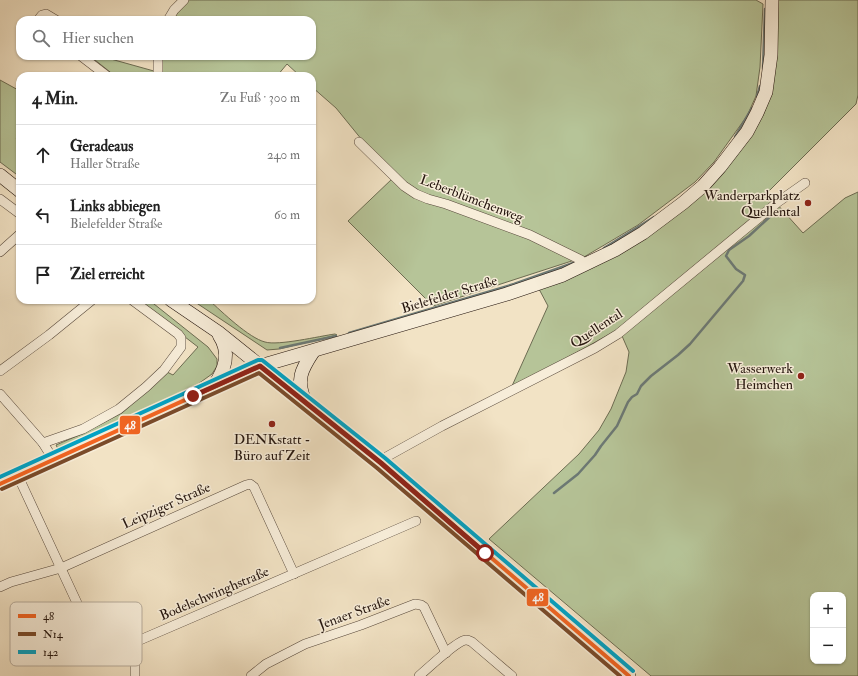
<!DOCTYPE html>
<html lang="de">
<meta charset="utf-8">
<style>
:root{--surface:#fff;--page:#f6f6f6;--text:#222;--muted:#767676;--line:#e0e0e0}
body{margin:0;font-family:"IM FELL Double Pica",serif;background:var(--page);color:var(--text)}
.controls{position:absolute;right:12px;bottom:12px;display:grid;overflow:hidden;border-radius:8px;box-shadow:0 1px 3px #0004}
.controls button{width:36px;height:36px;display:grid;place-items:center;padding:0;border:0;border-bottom:1px solid var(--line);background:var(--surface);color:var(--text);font:20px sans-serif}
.stop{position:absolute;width:12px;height:12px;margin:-9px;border:3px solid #8f2418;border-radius:50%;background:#fff}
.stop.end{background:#8f2418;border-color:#fff;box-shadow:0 1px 4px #0008}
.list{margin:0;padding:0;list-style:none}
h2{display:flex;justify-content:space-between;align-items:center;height:52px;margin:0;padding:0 16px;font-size:17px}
h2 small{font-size:13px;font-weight:400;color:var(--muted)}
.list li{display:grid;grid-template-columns:26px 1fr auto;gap:12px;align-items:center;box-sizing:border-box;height:60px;padding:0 16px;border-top:1px solid var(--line)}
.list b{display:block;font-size:15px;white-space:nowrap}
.list p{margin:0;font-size:13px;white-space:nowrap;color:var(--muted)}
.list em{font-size:13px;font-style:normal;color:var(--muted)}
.icon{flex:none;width:22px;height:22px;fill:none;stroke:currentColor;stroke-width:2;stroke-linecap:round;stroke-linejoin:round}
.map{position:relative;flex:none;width:858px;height:676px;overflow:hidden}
.search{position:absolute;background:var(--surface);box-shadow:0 1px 3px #0004;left:16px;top:16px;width:300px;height:44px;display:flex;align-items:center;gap:10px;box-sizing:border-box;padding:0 14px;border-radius:12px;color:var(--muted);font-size:15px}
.panel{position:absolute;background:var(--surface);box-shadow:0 1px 3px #0004;left:16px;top:72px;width:300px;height:232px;border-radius:12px}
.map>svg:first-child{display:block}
.green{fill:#b6c498;stroke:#6c6c52;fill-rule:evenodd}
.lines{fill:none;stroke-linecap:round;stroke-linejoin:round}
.stream{stroke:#6c7975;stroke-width:2.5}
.street-casing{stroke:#57483b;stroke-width:10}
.secondary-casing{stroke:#23140d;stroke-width:14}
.street{stroke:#f7edd9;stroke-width:9}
.secondary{stroke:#f7edd9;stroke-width:13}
.bus-1-casing{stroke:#f7edd9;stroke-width:7}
.bus-2-casing{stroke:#f7edd9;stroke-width:7}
.bus-3-casing{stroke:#f7edd9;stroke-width:7}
.bus-1{stroke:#f26522;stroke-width:4}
.bus-2{stroke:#7a4b2a;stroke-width:4}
.bus-3{stroke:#02a2c4;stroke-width:4}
.route{stroke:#8f2418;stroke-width:5}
.poi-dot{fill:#8f2418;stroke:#f7edd9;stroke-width:1.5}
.labels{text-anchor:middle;stroke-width:3;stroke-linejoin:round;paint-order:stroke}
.poi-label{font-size:14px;fill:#23140d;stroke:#f7edd9;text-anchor:end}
.street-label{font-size:14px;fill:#23140d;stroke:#f7edd9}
.key{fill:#f7edd9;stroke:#b7ac9c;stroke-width:1}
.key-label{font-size:11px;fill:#23140d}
.line-badge{stroke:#f7edd9;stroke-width:1.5}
.badge-label{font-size:11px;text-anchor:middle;font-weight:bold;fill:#fff}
</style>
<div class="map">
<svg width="858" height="676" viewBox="0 0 858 676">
<rect width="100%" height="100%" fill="#f2e3c5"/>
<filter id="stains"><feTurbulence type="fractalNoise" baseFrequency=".005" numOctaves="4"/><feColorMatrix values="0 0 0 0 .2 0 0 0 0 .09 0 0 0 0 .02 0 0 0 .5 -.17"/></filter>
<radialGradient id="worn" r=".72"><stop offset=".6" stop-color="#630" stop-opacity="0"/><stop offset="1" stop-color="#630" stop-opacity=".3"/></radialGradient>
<!-- green -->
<g class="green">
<path d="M189 0H756L763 4 760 67 756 96 747 116 714 162 695 182 638 225 584 257 433 306 348 221 393 178 336 108 312 87V76H300L287 64 277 76H115L90 56H100L161 73V56H312V20H173L181 7Z"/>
<path d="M778 0H858V95L856 104 767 193 803 233 845 198 858 192V676H651L489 539 579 454 599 430 611 409 626 372 629 352 619 329 543 371 512 386 548 306 539 289 644 237 752 135 764 113 771 93ZM813 595H843V661H813Z"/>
<path d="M0 80 20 91V134L16 139 20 143V177L0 162Z"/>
<path d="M137 300H149L208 347 217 359V366L212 374 198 384 58 449 56 445 84 433 122 413 167 372 173 375 198 347Z"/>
<path d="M192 300H209C222 312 249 338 265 342 278 346 320 336 335 334L337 335 279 349 267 350Z"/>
</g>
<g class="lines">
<!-- stream -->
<g class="stream">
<path d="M763 69 765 9"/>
<path d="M757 96 760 86"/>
<path d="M735 137 752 108"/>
<path d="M604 248 654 217"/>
<path d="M349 333 514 284 573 263"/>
<path d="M280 348 336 336"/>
<path d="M554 493 578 474 595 455 601 446 617 426 628 402 632 397 637 394 641 386 651 376 678 355 690 344 743 281 745 275 736 269 726 256 729 250 749 236 776 211"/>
</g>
<!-- street casing -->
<g class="street-casing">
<g id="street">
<path d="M38 20 42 15 46 14 56 20"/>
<path d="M168 20 174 10 184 0"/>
<path d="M81 56 107 76"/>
<path d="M158 76V56"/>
<path d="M359 142 404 186 416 194 428 199 446 204 530 235 581 260 585 265"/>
<path d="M0 199 20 214"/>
<path d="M0 252 20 234"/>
<path d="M0 371 49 335 92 300"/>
<path d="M0 394 43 443 53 459"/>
<path d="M43 443 83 429 119 409 146 387 164 370 181 347V338L178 334 132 300"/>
<path d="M381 463 388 456 442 426 595 348 618 334 778 202 805 183"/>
<path d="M18 476 84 618C87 623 91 631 96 634 106 642 121 644 133 643L416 521"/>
<path d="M0 587 11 582 61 568 246 485 250 484 254 487 294 574"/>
<path d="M133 643 135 649V676"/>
<path d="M251 676 266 664 305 644 361 625 415 604 421 605 424 607 446 653"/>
<path d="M419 676C427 669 458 640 466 640 469 640 470 641 472 642L512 676"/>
</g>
</g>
<!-- secondary casing -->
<g class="secondary-casing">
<g id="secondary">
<path d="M0 175 20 191"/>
<path d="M171 300 218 332 381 463 629 676"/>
<path d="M214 386C225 369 231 353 219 335"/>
<path d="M305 401C296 380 301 370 313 352"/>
<path d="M0 484 214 386 260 366 507 294 563 275 615 250 643 233 683 203 703 186 720 167 747 132 757 113 766 92 771 55 772 0"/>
</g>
</g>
<!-- street -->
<use href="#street" class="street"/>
<!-- secondary -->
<use href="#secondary" class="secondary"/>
<!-- bus-1 casing -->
<g class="bus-1-casing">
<g id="bus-1">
<path d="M260 366 381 463 629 676"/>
<path d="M0 484 260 366"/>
</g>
</g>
<!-- bus-2 casing -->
<g class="bus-2-casing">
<path id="bus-2" d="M2 489 259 373 377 468 620 676"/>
</g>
<!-- bus-3 casing -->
<g class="bus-3-casing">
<path id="bus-3" d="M0 477 258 360H262L385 458 633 671"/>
</g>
<!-- bus-1 -->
<use href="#bus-1" class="bus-1"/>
<!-- bus-2 -->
<use href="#bus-2" class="bus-2"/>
<!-- bus-3 -->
<use href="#bus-3" class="bus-3"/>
</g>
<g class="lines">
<!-- route -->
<path class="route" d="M193 396 260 366 381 463 485 553"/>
</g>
<!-- markers -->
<g class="poi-dot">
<circle cx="808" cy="203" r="4"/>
<circle cx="801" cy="376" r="4"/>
<circle cx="272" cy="424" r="4"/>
</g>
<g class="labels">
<!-- poi labels -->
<g class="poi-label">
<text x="800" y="200">Wanderparkplatz<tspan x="800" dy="16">Quellental</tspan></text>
<text x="793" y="373">Wasserwerk<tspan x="793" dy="16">Heimchen</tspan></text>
<text x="272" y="444" text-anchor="middle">DENKstatt -<tspan x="272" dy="16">Büro auf Zeit</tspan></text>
</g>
<!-- street labels -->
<g class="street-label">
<text transform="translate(472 198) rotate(21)" y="5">Leberblümchenweg</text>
<text transform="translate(449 294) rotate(-17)" y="5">Bielefelder Straße</text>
<text transform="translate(596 328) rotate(-33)" y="5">Quellental</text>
<text transform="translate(166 505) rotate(-24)" y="5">Leipziger Straße</text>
<text transform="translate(214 593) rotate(-23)" y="5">Bodelschwinghstraße</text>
<text transform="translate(354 612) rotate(-20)" y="5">Jenaer Straße</text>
</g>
</g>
<!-- legend -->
<rect x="10" y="602" width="132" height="64" rx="6" class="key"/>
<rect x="18" y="614" width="18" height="4" fill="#f26522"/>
<rect x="18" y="632" width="18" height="4" fill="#7a4b2a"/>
<rect x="18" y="650" width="18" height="4" fill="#02a2c4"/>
<g class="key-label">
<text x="43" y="620">48</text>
<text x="43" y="638">N14</text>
<text x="43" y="656">142</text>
</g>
<g class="line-badge">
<rect x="119" y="415" width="22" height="20" rx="4" fill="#f26522"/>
<rect x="526" y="588" width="23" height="19" rx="4" fill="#f26522"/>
</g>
<g class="badge-label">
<text x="130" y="429">48</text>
<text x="538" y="601">48</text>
</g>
<rect width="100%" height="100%" filter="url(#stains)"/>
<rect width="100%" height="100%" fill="url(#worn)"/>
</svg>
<div class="controls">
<button>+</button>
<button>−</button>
</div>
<div class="stop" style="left:485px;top:553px"></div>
<div class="stop end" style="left:193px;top:396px"></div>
<div class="search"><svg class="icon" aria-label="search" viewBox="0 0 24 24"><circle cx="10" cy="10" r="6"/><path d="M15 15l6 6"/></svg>Hier suchen</div>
<section class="panel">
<h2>4 Min.<small>Zu Fuß · 300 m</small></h2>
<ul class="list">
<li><svg class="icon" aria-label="ahead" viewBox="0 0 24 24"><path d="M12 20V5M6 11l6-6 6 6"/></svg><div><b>Geradeaus</b><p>Haller Straße</p></div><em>240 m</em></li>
<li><svg class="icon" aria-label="left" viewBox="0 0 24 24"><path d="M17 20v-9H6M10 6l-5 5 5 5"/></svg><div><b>Links abbiegen</b><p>Bielefelder Straße</p></div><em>60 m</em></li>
<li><svg class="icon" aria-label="arrive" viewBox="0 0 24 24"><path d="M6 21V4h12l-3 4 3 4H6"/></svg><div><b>Ziel erreicht</b></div></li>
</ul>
</section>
</div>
